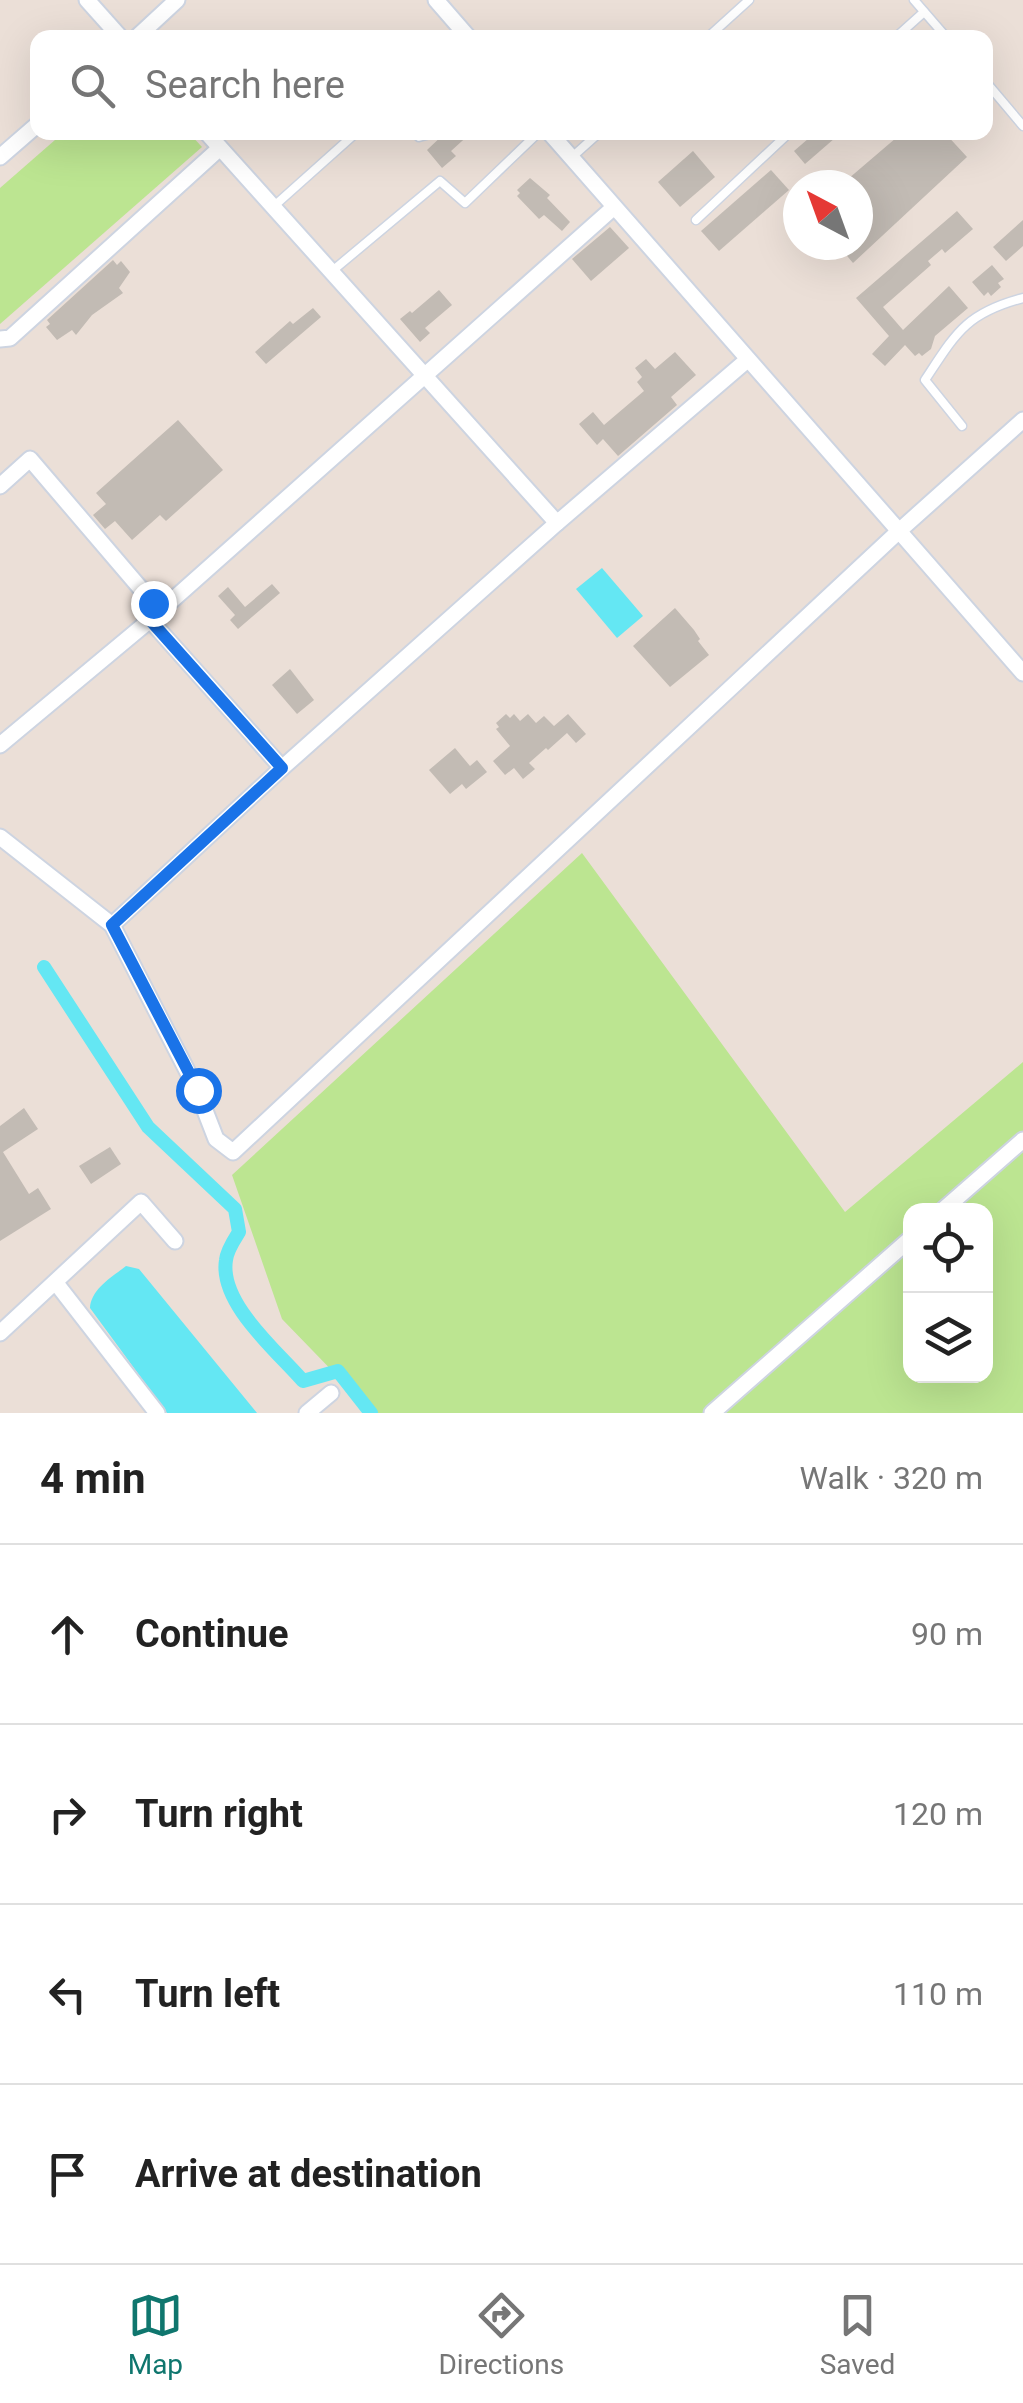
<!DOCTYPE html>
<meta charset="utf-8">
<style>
:root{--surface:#fff;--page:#f6f6f6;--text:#222;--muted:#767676;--line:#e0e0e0;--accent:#0f766e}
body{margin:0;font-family:Roboto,sans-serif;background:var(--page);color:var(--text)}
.controls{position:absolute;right:30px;bottom:30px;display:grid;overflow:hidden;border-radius:20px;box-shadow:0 10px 40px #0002}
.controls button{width:90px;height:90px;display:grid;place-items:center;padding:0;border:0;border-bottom:2px solid var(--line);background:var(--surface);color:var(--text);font:50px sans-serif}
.compass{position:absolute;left:783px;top:170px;width:90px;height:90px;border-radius:50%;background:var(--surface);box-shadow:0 10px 40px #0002;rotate:319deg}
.stop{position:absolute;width:30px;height:30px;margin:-22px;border:8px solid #1a73e8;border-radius:50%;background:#fff}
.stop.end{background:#1a73e8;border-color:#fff;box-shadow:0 2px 10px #0008}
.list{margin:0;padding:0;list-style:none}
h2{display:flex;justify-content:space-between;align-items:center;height:130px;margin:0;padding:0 40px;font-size:42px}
h2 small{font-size:32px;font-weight:400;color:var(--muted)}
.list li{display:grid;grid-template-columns:65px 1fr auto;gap:30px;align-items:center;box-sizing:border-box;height:180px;padding:0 40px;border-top:2px solid var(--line)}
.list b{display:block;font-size:38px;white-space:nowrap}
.list em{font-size:32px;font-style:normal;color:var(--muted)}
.icon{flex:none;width:55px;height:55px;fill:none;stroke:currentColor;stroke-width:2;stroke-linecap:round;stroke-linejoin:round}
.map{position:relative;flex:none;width:1023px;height:1413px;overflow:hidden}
.search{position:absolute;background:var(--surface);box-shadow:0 10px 40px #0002;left:30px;right:30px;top:30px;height:110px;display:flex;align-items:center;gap:25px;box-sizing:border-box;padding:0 35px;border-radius:20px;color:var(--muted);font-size:38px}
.sheet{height:850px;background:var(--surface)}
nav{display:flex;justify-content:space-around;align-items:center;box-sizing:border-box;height:140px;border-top:2px solid var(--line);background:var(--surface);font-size:28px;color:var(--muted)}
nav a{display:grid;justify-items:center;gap:5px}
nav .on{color:var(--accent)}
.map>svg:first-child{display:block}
.green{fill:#bce591;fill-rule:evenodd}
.water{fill:#64e7f3}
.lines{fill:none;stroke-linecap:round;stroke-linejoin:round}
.canal{stroke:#64e7f3;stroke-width:14}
.building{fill:#c2bbb4}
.service-casing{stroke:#cdd4e1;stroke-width:11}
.minor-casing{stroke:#cdd4e1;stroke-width:19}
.service{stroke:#fff;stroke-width:8}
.minor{stroke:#fff;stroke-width:15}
.route{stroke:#1a73e8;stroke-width:12}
</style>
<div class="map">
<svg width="1023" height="1413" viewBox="0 0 1023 1413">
<rect width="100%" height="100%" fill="#ebdfd7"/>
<!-- green -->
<g class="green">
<path d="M63 133H189L202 147 0 324V188Z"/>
<path d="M582 853 845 1212 1023 1062V1413H373L282 1319 232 1175ZM910 1210H986V1376H910Z"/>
</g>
<!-- water -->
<g class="water">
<path d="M602 568 643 616 617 638 576 589Z"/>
<path d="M126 1266 139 1269 257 1413H167L90 1308C91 1289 112 1277 126 1266Z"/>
</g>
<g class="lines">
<!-- canal -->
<path class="canal" d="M44 967 148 1127 235 1209 239 1232C234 1240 227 1250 226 1260 219 1303 276 1350 303 1381L338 1371 371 1413"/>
</g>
<!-- building -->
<g class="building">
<path d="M446 132H472L451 151 456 156 442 168 427 150Z"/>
<path d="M816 132H830L835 138 805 164 794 151Z"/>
<path d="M903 132H944L967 157 853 263 838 245H858V185H841Z"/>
<path d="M693 151 715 177 680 207 658 182Z"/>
<path d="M771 170 789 190 719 251 701 231Z"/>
<path d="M530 178 550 195 547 198 570 222 562 231 544 215 539 219 517 196 520 193 517 190Z"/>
<path d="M957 211 973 229 945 253 942 249 928 261 931 265 883 307 903 330 949 286 968 308 935 336 931 349 922 356 919 353 915 356 905 345 885 366 872 354 889 336 856 298Z"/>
<path d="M1023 220V246L1006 261 993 247Z"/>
<path d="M610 227 629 248 591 281 572 259Z"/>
<path d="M113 260 117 265 121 261 130 272 119 288 123 293 92 315 76 335 72 330 57 340 46 327 50 324 47 320Z"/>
<path d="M992 265 1004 279 998 283 1001 287 991 296 988 292 984 296 972 282Z"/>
<path d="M439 290 452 305 425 328 430 333 420 342 400 319 410 311 412 313Z"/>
<path d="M313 308 321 317 266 364 255 352 290 321 293 324Z"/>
<path d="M675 352 696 375 671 397 677 405 618 456 603 439 597 445 579 424 593 412 604 425 644 391 637 382 642 377 635 368 646 359 655 369Z"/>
<path d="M178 420 223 470 166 521 160 515 132 540 115 521 105 529 93 515 106 504 96 493Z"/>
<path d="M272 584 280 593 238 629 230 620 235 615 218 596 228 587 245 607Z"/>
<path d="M675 608 694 630 700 639 698 641 709 655 670 687 633 646Z"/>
<path d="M290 669 314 700 297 714 272 685Z"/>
<path d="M506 714 510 718 514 714 520 721 528 714 536 723 544 716 554 726 568 714 586 734 576 743 567 733 548 750 546 748 529 763 535 769 523 779 514 768 505 775 493 761 510 746 496 729 499 727 496 723Z"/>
<path d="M455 748 470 766 477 760 487 772 466 789 462 784 450 794 429 770Z"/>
<path d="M24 1108 38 1129 3 1152 29 1194 38 1188 51 1209 0 1241V1126Z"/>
<path d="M110 1147 121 1164 91 1184 79 1166Z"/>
</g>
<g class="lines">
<!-- service casing -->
<g class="service-casing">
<g id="service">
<path d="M914 0 947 38"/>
<path d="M707 38 749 0"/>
<path d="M895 38 924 12"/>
<path d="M986 82 1023 126"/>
<path d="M414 132 419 137 434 133"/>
<path d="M571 158 600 132"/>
<path d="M273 207 357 132"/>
<path d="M696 220 790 132"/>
<path d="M331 272 440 181 465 203 539 132"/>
<path d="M962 426 925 380C956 333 966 313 1023 298"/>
</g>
</g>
<!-- minor casing -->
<g class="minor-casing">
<g id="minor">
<path d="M87 0 121 38"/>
<path d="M436 0 469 38"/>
<path d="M136 38 177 0"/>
<path d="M206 132 557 523 746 361"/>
<path d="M0 157 38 124"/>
<path d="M0 339 10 338 220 148"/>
<path d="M1023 420 899 531 1023 673"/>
<path d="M0 486 30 459 153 603 150 620 0 745"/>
<path d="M557 523 282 768 150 620 613 208"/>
<path d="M0 837 112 925 197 1090 216 1139 233 1152 899 531 549 132"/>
<path d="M112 925 282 768"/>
<path d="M943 1210 1023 1140"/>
<path d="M56 1283 157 1413"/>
<path d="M0 1333 141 1202 175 1241"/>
<path d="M307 1413 331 1393"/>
<path d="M712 1413 910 1239"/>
</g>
</g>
<!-- service -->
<use href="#service" class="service"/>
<!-- minor -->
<use href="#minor" class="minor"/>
</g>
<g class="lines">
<!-- route -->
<path class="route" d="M153 603 150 620 282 768 112 925 198 1090"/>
</g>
</svg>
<div class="controls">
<button><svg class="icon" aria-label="locate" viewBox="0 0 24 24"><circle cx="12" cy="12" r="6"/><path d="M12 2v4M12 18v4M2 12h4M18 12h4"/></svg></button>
<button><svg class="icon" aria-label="layers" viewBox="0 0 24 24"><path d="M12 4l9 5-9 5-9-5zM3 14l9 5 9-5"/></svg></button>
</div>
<svg class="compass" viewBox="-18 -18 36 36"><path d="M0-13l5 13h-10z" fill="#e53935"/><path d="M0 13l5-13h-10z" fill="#767676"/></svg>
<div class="stop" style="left:198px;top:1090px"></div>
<div class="stop end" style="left:153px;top:603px"></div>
<div class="search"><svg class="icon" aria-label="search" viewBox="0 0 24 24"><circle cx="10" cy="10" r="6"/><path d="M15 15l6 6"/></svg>Search here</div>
</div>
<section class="sheet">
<h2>4 min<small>Walk · 320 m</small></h2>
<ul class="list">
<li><svg class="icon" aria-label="ahead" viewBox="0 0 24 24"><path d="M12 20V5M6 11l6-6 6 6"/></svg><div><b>Continue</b></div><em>90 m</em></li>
<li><svg class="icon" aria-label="right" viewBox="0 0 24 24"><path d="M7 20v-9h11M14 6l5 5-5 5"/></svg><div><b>Turn right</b></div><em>120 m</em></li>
<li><svg class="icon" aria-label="left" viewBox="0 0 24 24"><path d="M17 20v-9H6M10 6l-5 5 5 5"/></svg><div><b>Turn left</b></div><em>110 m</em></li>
<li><svg class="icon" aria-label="arrive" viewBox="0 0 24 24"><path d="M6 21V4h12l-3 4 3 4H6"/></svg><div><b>Arrive at destination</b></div></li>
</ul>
</section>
<nav>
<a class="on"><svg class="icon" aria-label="map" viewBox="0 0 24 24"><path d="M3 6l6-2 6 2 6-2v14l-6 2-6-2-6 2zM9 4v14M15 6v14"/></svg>Map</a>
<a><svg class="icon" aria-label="directions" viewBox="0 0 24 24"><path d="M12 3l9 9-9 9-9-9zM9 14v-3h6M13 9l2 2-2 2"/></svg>Directions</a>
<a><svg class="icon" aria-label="saved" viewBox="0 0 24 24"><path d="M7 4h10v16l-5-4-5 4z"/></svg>Saved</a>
</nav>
